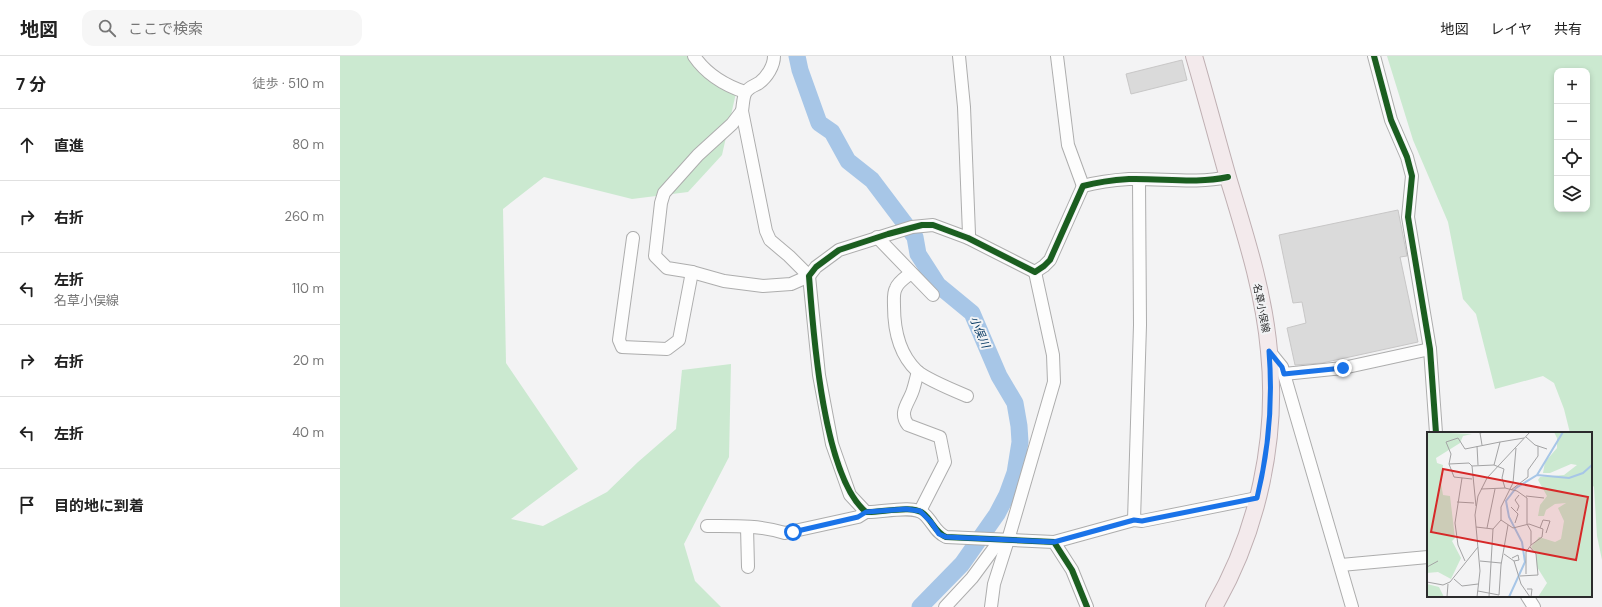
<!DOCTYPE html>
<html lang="ja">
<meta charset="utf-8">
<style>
:root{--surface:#fff;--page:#f6f6f6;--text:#222;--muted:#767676;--line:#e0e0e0}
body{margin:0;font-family:"DM Sans","Noto Sans JP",sans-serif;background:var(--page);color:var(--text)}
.controls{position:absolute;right:12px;top:12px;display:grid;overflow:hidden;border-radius:8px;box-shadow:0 2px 6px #0003}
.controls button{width:36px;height:36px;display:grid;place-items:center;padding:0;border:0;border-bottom:1px solid var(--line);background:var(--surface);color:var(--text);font:20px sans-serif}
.stop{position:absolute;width:12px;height:12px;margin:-9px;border:3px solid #1a73e8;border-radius:50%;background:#fff}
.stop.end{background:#1a73e8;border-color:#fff;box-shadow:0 1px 4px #0008}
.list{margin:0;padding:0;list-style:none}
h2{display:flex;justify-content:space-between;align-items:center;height:52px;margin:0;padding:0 16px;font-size:17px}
h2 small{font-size:13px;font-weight:400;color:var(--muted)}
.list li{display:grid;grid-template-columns:26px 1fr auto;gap:12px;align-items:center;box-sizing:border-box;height:72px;padding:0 16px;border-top:1px solid var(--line)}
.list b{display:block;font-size:15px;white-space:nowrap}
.list p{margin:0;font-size:13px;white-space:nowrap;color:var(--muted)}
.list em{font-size:13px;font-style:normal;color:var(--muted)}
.icon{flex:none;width:22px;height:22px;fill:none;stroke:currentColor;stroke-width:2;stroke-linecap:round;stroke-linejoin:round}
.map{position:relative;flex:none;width:1262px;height:551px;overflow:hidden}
header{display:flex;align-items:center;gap:24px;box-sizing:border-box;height:56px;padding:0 20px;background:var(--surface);border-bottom:1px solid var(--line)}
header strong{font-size:19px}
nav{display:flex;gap:22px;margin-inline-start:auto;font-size:14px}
.search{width:280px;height:36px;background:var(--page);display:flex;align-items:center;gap:10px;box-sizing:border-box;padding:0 14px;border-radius:12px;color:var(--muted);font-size:15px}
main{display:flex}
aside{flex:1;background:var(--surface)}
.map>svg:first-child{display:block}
.green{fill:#cbe9d0;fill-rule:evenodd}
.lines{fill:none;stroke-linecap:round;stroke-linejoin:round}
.river{stroke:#a7c6e7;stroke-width:17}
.building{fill:#dadada;stroke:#c8c7c7}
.minor-casing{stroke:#adadad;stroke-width:14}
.major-casing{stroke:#bfafb2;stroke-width:18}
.minor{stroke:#fdfdfd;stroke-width:12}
.major{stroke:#f3eaec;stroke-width:16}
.cycleway-casing{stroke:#f2f3f5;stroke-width:8}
.cycleway{stroke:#1b5e20;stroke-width:6}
.route{stroke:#1a73e8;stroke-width:5}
.labels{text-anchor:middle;stroke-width:4;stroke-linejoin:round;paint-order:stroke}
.street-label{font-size:10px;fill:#2b2b2c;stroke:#f2f3f5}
.water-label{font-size:11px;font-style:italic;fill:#033661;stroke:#f2f3f5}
.inset-river{fill:none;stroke:#a7c6e7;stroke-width:2}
.inset-road{fill:none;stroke:#a3a3a4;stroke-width:1}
.view{fill:#d62828;fill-opacity:0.15;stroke:#d62828;stroke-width:2}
.inset-edge{fill:none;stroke:#2b2b2c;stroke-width:2}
</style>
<header>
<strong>地図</strong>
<div class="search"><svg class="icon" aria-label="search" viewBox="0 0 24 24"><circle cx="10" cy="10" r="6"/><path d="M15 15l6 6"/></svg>ここで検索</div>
<nav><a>地図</a><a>レイヤ</a><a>共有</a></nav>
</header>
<main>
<aside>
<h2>7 分<small>徒歩 · 510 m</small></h2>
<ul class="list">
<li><svg class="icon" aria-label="ahead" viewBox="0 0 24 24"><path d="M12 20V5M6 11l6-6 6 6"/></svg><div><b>直進</b></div><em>80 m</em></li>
<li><svg class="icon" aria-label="right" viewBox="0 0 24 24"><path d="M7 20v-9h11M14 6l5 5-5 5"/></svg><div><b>右折</b></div><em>260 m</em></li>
<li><svg class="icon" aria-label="left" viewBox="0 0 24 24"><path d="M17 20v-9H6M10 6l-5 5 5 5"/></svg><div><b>左折</b><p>名草小俣線</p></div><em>110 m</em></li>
<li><svg class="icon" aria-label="right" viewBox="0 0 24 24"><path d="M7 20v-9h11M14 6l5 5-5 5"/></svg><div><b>右折</b></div><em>20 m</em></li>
<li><svg class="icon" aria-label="left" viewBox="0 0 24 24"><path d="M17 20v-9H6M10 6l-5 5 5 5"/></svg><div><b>左折</b></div><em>40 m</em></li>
<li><svg class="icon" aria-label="arrive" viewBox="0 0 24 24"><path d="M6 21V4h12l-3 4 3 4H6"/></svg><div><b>目的地に到着</b></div></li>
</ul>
</aside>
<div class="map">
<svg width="1262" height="551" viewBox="0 0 1262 551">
<rect width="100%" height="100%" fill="#f3f3f4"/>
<!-- green -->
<g class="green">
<path d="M0 0H349L396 37 382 99 348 136 292 143 204 121 163 153 166 307 238 413 171 463 203 470 267 436 298 406 336 373 342 314 391 308 389 401 344 488 355 525 381 551H0Z"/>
<path d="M1047 0H1262V504L1257 480 1254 431 1251 427V377H1230L1224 353 1214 327 1203 320 1155 333 1136 258 1123 243 1108 166 1073 84ZM1217 15H1247V153H1217Z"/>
</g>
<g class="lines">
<!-- river -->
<path class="river" d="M457 0 460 14 479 67 492 76 508 105 532 124 575 181 578 198 598 229 632 257 659 320 675 347 679 370 680 386 675 417 667 439 657 458 622 508 580 551"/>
</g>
<!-- building -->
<g class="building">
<path d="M842 4 847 24 791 38 786 18Z"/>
<path d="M1058 154 1067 200 1060 201 1078 286 982 307 955 309 947 272 966 267 962 246 953 247 939 179Z"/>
</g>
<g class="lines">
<!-- minor casing -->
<g class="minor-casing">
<g id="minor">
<path d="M354 0C367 19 384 29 405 36"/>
<path d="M434 0C434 10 427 21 419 27 414 30 409 31 406 36 403 40 403 49 402 55L426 175 430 184 449 200 469 220 479 319 492 388 510 439 526 456C541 457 573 448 584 458 593 466 595 476 606 481L714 486 732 514 747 551"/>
<path d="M619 0 624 51 629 178 628 182"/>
<path d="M717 0 728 89 743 130"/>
<path d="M1034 0 1051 64 1067 101 1072 120 1068 161 1090 293 1096 377"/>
<path d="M402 55 392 68 358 99 324 137 321 147 315 200 327 212 352 216 384 225 423 230 451 228 469 220 476 211 499 194 572 171 593 169 628 182 695 216 704 210 710 204 743 130"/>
<path d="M743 130C758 126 774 124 789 123 822 122 856 128 888 121"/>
<path d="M537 181 593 239"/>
<path d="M293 182 279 284 282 291 327 293 339 284 352 216"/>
<path d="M571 217C566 221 558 226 556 232 553 237 554 244 554 250 554 274 559 298 577 315 586 323 615 335 627 340"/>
<path d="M929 295 942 311 944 318 1012 551"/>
<path d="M578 316C576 322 575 328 573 334 569 347 558 356 568 369L600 381 605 406 580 455"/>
<path d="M944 318 1003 312 1090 293"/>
<path d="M794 464 800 269 799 124"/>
<path d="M367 470C393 470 420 469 445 477L518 461 526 456"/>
<path d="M407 471 408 511"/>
<path d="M714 486 794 464 802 465 917 442"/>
<path d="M1001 509 1088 501"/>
<path d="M1187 540 1194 551"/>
<path d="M605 551 632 522 660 484"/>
<path d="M651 551 654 528 668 484 714 326 713 299 695 216"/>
</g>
</g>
<!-- major casing -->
<g class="major-casing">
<path id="major" d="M854 0C866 41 877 83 889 125 906 181 924 237 929 295 938 382 918 475 874 551"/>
</g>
<!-- minor -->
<use href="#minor" class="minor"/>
<!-- major -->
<use href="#major" class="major"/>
<!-- cycleway casing -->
<g class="cycleway-casing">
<g id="cycleway">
<path d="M1034 0 1051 64 1067 101 1072 120 1068 161 1090 293 1096 377"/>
<path d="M747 551 732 514 714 486 606 481C595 476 593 466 584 458 573 448 541 457 526 456 483 421 473 275 469 220L476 211 499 194 548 178 582 169H593L628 182 695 216 704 210 710 204 743 130C758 126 774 124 789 123 822 122 856 128 888 121"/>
</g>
</g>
<!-- cycleway -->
<use href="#cycleway" class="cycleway"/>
</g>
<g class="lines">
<!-- route -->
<path class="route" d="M453 476 518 461 526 456 566 453 580 455 591 466 599 478 606 481 714 486 794 464 802 465 917 442C929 393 933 345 929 295L942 311 944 318 1003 312"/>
</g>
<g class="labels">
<!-- street labels -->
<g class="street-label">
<text transform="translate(922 252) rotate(79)" y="4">名草小俣線</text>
</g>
<!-- water labels -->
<g class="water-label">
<text transform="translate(640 276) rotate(66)" y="4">小俣川</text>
</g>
</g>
<!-- overview -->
<g transform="translate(1087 376)">
<rect width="165" height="165" fill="#f3f3f4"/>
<path d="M0 0 45 2 36 4 33 11 9 26 10 31 16 33 14 51 16 63 23 64 28 106 25 109 34 126 24 147 11 140 0 141ZM127 0H165V165H111L120 151 110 135 109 121 104 115 112 105 128 110 134 107 137 89 131 76 139 71 128 72 119 78 117 84H111L113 73 120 64 111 48 113 45 137 43 150 33 144 32 123 41H116L118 30 130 16V6ZM0 152 12 155 17 165H0Z" fill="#cbe9d0"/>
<path class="inset-river" d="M110 43 142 46 156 41 165 33M82 165 98 130 95 110 82 85 79 69 89 56 110 43 136 0"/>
<path class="inset-road" d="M99 5 108 13 120 17M55 13 53 1 57 0M50 14 51 33M22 32 42 31 45 34M67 33 77 37 75 46 78 56 90 59 100 66V92L104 99V113L99 120V142M35 46 28 91 31 113 38 129M45 47 27 45 22 32 24 22 19 10 31 6 38 17 73 10M54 57 78 56M84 58 101 45V38L111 24V14M99 64 117 66M30 70 47 71M49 74 45 34 67 33 73 10 97 6M84 75 91 82 88 91M90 79 92 74 88 68 92 63M74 88 86 96 102 92 116 97 115 105 104 113M49 95 66 97M60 96 68 57M113 96 116 88 123 89 119 101M77 122 87 129 94 152 103 165M85 126 91 123 92 128 87 129M53 129 74 131M0 135 11 129M93 144 111 143 109 122 103 115M27 147 35 154 51 152M0 150 16 153 23 150 51 115M100 157H105L104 165M51 159 72 163 74 133 81 93M20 165 21 152M50 165 53 139 48 83 51 64 60 46 103 0M62 165 66 97 74 88V75L86 51 89 16"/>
<path class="view" d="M16 37 161 65 149 128 4 100Z"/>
<rect width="165" height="165" class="inset-edge"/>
</g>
</svg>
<div class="controls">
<button>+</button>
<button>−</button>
<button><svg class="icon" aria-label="locate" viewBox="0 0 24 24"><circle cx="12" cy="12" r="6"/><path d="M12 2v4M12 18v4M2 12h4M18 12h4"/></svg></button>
<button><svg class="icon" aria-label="layers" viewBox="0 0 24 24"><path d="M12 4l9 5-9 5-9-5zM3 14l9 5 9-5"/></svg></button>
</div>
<div class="stop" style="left:453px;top:476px"></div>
<div class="stop end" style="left:1003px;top:312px"></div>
</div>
</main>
